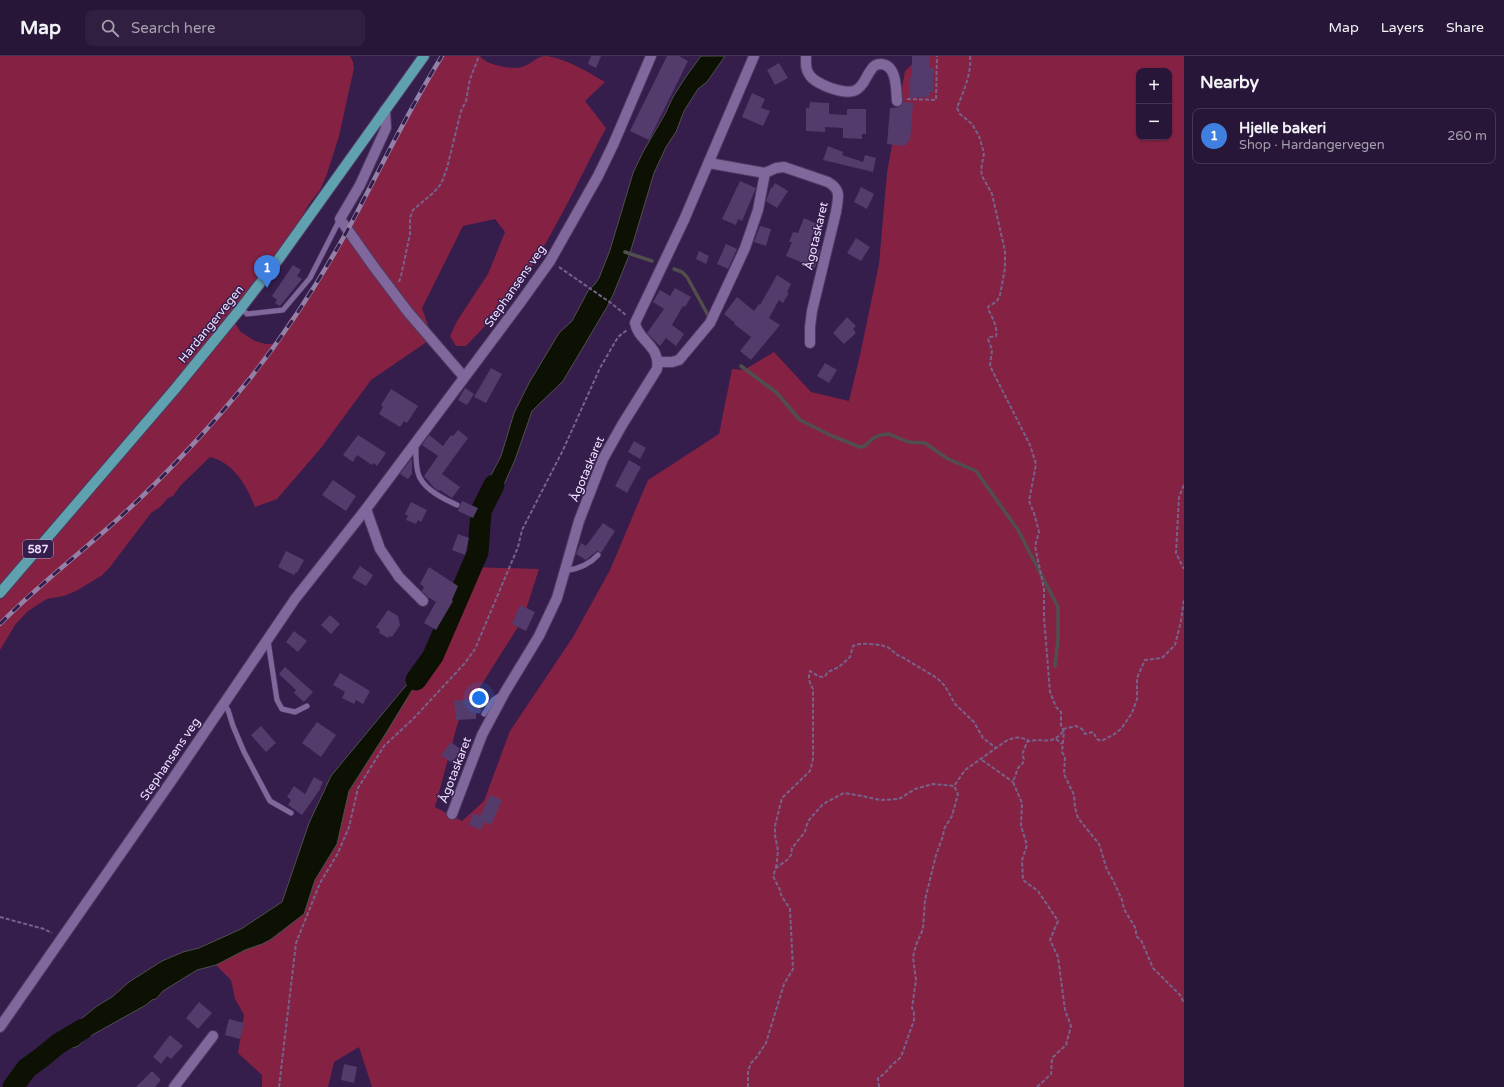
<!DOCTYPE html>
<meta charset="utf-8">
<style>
:root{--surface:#281639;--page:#301f41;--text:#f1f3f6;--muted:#a59fae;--line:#443553;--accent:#9cca31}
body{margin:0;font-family:"Varela Round",sans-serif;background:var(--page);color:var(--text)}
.controls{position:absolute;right:12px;top:12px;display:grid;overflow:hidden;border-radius:8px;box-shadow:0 1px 3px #0004}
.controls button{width:36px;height:36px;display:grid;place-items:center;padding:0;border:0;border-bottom:1px solid var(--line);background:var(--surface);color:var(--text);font:20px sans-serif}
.you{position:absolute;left:479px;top:642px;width:14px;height:14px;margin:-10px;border:3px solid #fff;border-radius:50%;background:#1a73e8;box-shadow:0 0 0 6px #1a73e833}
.badge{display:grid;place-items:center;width:26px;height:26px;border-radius:50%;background:var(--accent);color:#fff;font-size:13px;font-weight:700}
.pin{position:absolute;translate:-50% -33px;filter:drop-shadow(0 1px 2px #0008)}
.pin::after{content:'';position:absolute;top:21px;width:14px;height:12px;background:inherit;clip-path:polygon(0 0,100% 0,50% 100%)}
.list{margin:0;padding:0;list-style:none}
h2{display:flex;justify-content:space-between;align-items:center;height:52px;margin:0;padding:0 16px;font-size:17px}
h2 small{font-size:13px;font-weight:400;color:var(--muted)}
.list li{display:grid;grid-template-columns:26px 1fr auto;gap:12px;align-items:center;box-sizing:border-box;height:56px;margin:0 8px 8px;padding:0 8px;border:1px solid var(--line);border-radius:8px}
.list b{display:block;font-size:15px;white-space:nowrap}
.list p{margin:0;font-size:13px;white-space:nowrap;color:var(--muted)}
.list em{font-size:13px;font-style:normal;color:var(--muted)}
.icon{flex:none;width:22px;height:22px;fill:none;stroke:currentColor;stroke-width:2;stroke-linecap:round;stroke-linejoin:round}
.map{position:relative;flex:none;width:1184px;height:1031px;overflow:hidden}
header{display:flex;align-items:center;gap:24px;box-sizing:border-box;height:56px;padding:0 20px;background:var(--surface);border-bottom:1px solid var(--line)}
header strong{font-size:19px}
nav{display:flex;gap:22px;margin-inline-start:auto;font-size:14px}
.search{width:280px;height:36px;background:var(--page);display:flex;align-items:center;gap:10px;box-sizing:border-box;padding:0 14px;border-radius:8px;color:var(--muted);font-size:15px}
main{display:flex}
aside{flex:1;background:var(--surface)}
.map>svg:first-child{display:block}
.green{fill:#852243;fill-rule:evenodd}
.water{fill:#0c1103;stroke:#504f4e}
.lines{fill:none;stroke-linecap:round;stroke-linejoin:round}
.stream{stroke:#504f4e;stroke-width:3.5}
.river{stroke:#0c1103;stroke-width:21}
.building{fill:#533b6c}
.service-casing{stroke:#4f3961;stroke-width:6}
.minor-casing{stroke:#4f3961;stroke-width:12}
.primary-casing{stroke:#4f3961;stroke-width:12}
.path{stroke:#76628b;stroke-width:2;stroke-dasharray:4 2;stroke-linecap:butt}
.service{stroke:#80679c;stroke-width:5}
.minor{stroke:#80679c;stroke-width:10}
.primary{stroke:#60a1af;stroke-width:10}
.rail-casing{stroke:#9381a7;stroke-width:4.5}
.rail{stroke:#351d4c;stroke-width:3;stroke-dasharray:9;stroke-linecap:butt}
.labels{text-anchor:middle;stroke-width:3;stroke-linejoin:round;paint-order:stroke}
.shield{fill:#351d4c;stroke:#b6a6c9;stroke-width:1}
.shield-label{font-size:11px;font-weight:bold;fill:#ede0fe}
.street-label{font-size:12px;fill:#ede0fe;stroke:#351d4c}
</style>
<header>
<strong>Map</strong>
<div class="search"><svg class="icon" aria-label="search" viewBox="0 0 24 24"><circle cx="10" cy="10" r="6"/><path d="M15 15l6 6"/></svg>Search here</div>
<nav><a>Map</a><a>Layers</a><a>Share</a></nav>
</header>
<main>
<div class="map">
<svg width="1184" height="1031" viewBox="0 0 1184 1031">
<rect width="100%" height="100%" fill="#351d4c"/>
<!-- green -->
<g class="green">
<path d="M0 0H350L353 6 354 12 339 80 327 118 320 134 309 148 286 189 235 266 238 272 241 276 255 285 266 288H272L281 281 289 264 315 232 330 199 349 176 376 115 397 75 403 66 415 52 435 13 444 0H480C485 9 513 14 522 11 532 8 536 0 547 0 569 4 586 15 605 26L585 45 606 72C580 121 556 175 525 220 508 245 487 269 466 290H456L450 280 457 265 488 218 505 176 495 163 463 170 422 252 433 284 431 283 371 324 321 392 277 443 255 451C247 430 233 406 210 401L181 429 173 440 168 442 160 451 151 457 110 511 101 520 76 535 64 540 47 543 37 549 27 556 15 569 0 594Z"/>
<path d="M921 0H1184V1031H372L359 991 334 1006 328 1031H262V1019L238 997 244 959 235 943 231 924 216 909 245 894 262 888 270 884 304 858 315 824 337 788 349 735 386 677 433 600 472 511 539 513 523 563 458 666 435 751 462 765 484 745 510 675 573 581 610 514 648 424 719 378 732 313 744 314 774 296 811 336 849 345 860 299 879 208 887 117 905 15ZM1139 15H1169V81H1139Z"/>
</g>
<!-- water -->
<g class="water">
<path d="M701 0H725L707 26 698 33 684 55 676 76 666 91 654 117 630 197 613 239 607 251 563 325 532 355 515 404 496 446 481 455 482 441 487 427 501 400 514 357 529 327 559 277 572 265 588 235 595 228 599 222 610 194 633 117 643 96 665 58 673 41 685 22Z"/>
<path d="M433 600 386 677 349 735 337 788 315 824 304 858 270 884 262 888 245 894 216 909 197 914 163 935 156 943 152 944 146 949 85 983C83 985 80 989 78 990 71 994 60 991 56 985L62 976 71 971 97 950 112 941 129 926 162 905 183 896 199 892 241 873 282 846 309 767 331 720 403 633Z"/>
</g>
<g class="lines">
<!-- stream -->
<g class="stream">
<path d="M625 196 652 205"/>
<path d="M674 213 682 216 687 221 708 259"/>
<path d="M741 310 777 337 800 364 832 380 860 391 865 390 872 383 880 379 889 378 908 386 925 387 948 403 976 415 1018 474 1058 551V583L1055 610"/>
</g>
<!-- river -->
<g class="river">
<path d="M416 624 433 600 478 496 481 455 494 429"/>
<path d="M13 1031 27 1012 41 1002 58 988 83 973"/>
</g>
</g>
<!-- building -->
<g class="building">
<path d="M591 0H601L596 12 588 8Z"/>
<path d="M667 0H679L688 5 649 84 630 75Z"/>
<path d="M912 0H930L929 12H934L933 36H930V41L909 42 910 22 912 18Z"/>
<path d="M779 7 788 22 775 29 767 14Z"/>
<path d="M752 37 765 43 761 52 770 55 763 70 742 61Z"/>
<path d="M810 46 829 47V58L847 59V53H866V78H862V83L843 82V72L825 71V76L806 75V52H809Z"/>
<path d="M903 46 913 47 910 85H907L906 90 887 88 890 52 900 51Z"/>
<path d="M828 90 843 96 842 99 863 106 865 99 876 102 873 116 823 104Z"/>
<path d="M740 125 756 132 742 165 738 163 736 169 722 163Z"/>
<path d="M775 127 788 135 777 152 766 145 771 131 772 132Z"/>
<path d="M861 131 874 138 867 153 854 146Z"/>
<path d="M804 162 817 168 811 182 816 184 813 192 820 194 815 212 786 200 792 186H789L793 176 798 177Z"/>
<path d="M760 170 771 173 766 190 754 186Z"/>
<path d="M856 182 870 191 861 205 847 197Z"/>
<path d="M726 188 737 193 728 213 717 208Z"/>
<path d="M699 195 709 200 706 208 696 203Z"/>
<path d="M293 209 301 214 297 220 302 223 280 250 275 247 277 244 272 240Z"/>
<path d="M777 219 791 228 787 236 789 237 783 247 779 244 769 262 780 269 751 304 740 295 751 281 734 268 735 267 724 258 737 241 754 255 759 248 760 249Z"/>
<path d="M675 232 691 241 685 251 683 250 672 269 684 278 676 290 666 282 660 290 647 277 664 253 653 246 660 234 670 240Z"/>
<path d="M847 261 856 270 853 273 856 277 844 288 833 277Z"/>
<path d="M825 307 837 314 829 327 817 320Z"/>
<path d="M491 312 502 318 486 347 474 341Z"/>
<path d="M465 332 474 338 467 349 458 344Z"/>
<path d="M391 333 418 350 407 367 404 365 400 371 379 358 383 351 381 349Z"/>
<path d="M458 374 468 382 442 418 460 431 452 442 440 434 439 435 434 432 424 420 438 400 422 389 429 379 443 390 451 379 453 380Z"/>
<path d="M358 379 386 397 377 410 374 407 372 409 357 399 353 406 343 399Z"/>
<path d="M634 385 646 392 640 403 628 396Z"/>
<path d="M412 402V418L408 423 400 418Z"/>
<path d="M629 404 641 411 627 437 615 430Z"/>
<path d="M333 424 356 440 346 455 322 439Z"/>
<path d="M462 445 478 452 473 462 458 455Z"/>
<path d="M411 446 427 454 421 466 418 464 416 468 406 464 408 460 405 458Z"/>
<path d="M603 467 615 475 601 497 597 495 586 504 576 498 581 487 586 490Z"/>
<path d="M458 478 469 482 465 499 452 494Z"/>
<path d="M286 495 304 504 297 517 296 516 294 519 278 511Z"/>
<path d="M360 510 373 519 366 530 352 522Z"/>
<path d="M429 511 458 530 452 544 453 545 436 574 424 567 436 546 428 541 422 535 424 531 420 528Z"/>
<path d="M520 549 535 556 526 575 512 568Z"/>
<path d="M388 554 398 560 400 569 392 581 390 580 388 582 379 577 380 574 376 571Z"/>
<path d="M330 559 340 568 331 578 321 569Z"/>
<path d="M294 575 307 585 298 596 286 586Z"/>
<path d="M285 611 313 636 304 646 294 637 296 634 279 618Z"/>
<path d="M340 617 370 635 363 648 356 644 354 648 342 642 345 636 333 629Z"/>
<path d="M479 638 481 655 480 657H476V663L456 664 454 645 469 643V639Z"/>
<path d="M317 666 336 679 321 701 302 687Z"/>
<path d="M261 670 276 687 266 696 251 679Z"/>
<path d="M451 686 462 694 452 707 441 699Z"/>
<path d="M314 721 323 726 320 732H321L302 759 288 749 291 744 287 741 294 730 305 738Z"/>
<path d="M490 739 502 744 491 769 484 766 481 774 469 769 473 757 480 760Z"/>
<path d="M199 946 212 957 198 973 186 962Z"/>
<path d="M229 963 244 967 240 983 225 979Z"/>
<path d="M170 979 183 990 171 1003 167 1000 161 1008 153 1001Z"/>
<path d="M344 1008 357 1011 354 1027 341 1024Z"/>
<path d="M152 1015 161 1024 155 1031H136Z"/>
</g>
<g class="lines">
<!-- service casing -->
<g class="service-casing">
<g id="service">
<path d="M241 252 247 258 283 254 310 222 340 163"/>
<path d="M416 388C416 398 415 413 420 422 427 435 444 443 457 449"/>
<path d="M565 515C579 513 589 509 598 499"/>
<path d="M268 585 277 644 282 653 295 656 307 650"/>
<path d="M223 647 228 654 233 670 244 696 270 745 291 757"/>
<path d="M484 658 493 644 502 638"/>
</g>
</g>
<!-- minor casing -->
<g class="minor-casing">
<g id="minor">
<path d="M806 0C806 6 805 13 809 18 814 28 846 40 856 34 864 30 866 20 871 14 873 10 877 8 881 8 897 9 896 33 897 45"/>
<path d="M385 54 386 72 360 129 340 163 374 211 408 256 464 321"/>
<path d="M709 107 765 117 776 112 784 111 828 126C842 134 838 142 836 156L812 255 810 271V287"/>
<path d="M658 306H672L679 304 710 267 726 233 745 192 758 154 765 117"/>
<path d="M366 453 380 493 399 521 423 545"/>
<path d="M452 758 482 679 505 636 539 580 557 542 579 465 603 403 622 369 657 313C661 290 638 285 635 267L684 164 754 0"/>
<path d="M0 971 172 724 295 543 366 453 520 247 550 205 598 120 613 89 651 0"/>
<path d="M174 1031 213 980"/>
</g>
</g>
<!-- primary casing -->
<g class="primary-casing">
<path id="primary" d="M0 537 175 333 241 252 278 204 424 0"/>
</g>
<!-- path -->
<g class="path">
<path d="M970 0C972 17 963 36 957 52L960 58 972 68 979 80 984 97 981 114 982 120 992 138 1005 195V212L1000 239 997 245 988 251V253C992 261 998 271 996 280L990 281 988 283 992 294 990 310 1030 389 1036 408 1029 445 1034 457 1039 476 1035 490 1044 533V561L1050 636 1056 651 1061 656V669L1064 676 1062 696 1065 701 1064 718 1074 739 1075 752 1078 762 1099 788 1107 814 1113 824 1122 844 1124 853 1136 873V880L1141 884 1153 912 1180 939 1184 947"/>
<path d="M907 43 936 44 937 0"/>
<path d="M559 211 611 247 627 260"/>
<path d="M399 226 401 220 410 178V162L413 154 433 137 441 128 447 112 461 55 466 45 470 23 479 0"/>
<path d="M1184 429 1179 441 1176 497 1184 513"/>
<path d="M1063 673 1076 670 1082 673 1085 678 1093 676 1097 683 1101 685 1113 679 1121 673 1132 657 1137 643V622L1145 604 1162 602 1175 589 1181 565 1184 543"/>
<path d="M1056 683 1062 688"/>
<path d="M982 704 1013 726"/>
<path d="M776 812 778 795 775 779V770L782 742 810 715 813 703V633C809 626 808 622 810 615L818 620 822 621 825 620 828 616 839 611 850 601 853 590C859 586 883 588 889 592 894 595 895 599 902 601L937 622 945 630 955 648 974 666 983 682 996 692"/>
<path d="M0 861 44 873 52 877"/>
<path d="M279 1031 296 887 320 827 338 797 349 771 358 732 384 690 413 663 465 607 475 593 518 491 522 474 563 394 600 312 618 281 627 274"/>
<path d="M748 1031V1015L751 1007 756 1002 766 987 784 928 793 913 790 853 781 839 780 834 773 820 776 812 787 804 791 799 792 792 805 776 806 771 809 764 823 748 844 737 862 740 880 744 899 743 915 733 933 728 954 730 965 714 1006 685C1014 681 1021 680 1029 685"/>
<path d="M879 1031 878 1022 884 1018 892 1009 901 1001 914 964V956L912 952 916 924 913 901 916 889 923 873 925 844 936 799 943 780 944 773 952 760 958 738 954 730"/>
<path d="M1037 1031 1051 1018 1052 1002 1066 989 1071 970 1065 954 1058 901 1050 884 1058 865 1038 835 1023 824 1022 804 1027 789 1021 770 1022 747 1013 726 1018 712 1023 707 1024 703 1022 699 1027 686C1041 680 1051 692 1064 674"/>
</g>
<!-- service -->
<use href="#service" class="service"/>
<!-- minor -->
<use href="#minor" class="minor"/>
<!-- primary -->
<use href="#primary" class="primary"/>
<!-- rail casing -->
<g class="rail-casing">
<path id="rail" d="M0 568C34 533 73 503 109 471 161 425 208 374 252 320 290 271 324 218 353 164 382 109 409 53 442 0"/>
</g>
<!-- rail -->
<use href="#rail" class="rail"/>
</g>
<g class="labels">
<!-- shield labels -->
<rect class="shield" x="23" y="484" width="30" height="18" rx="3"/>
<g class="shield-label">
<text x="38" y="497">587</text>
</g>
<!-- street labels -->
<g class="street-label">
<text transform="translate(816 180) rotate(-77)" y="4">Ågotaskaret</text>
<text transform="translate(515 230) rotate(-55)" y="4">Stephansens veg</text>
<text transform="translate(211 268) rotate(-51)" y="4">Hardangervegen</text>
<text transform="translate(587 413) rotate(-67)" y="4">Ågotaskaret</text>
<text transform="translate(170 703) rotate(-56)" y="4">Stephansens veg</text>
<text transform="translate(455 714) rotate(-69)" y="4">Ågotaskaret</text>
</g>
</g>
</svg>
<div class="controls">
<button>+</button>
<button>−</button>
</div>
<div class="you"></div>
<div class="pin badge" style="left:267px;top:232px;background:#3f7fe0">1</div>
</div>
<aside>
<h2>Nearby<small></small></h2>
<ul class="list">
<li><span class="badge" style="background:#3f7fe0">1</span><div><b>Hjelle bakeri</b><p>Shop · Hardangervegen</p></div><em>260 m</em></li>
</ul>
</aside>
</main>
